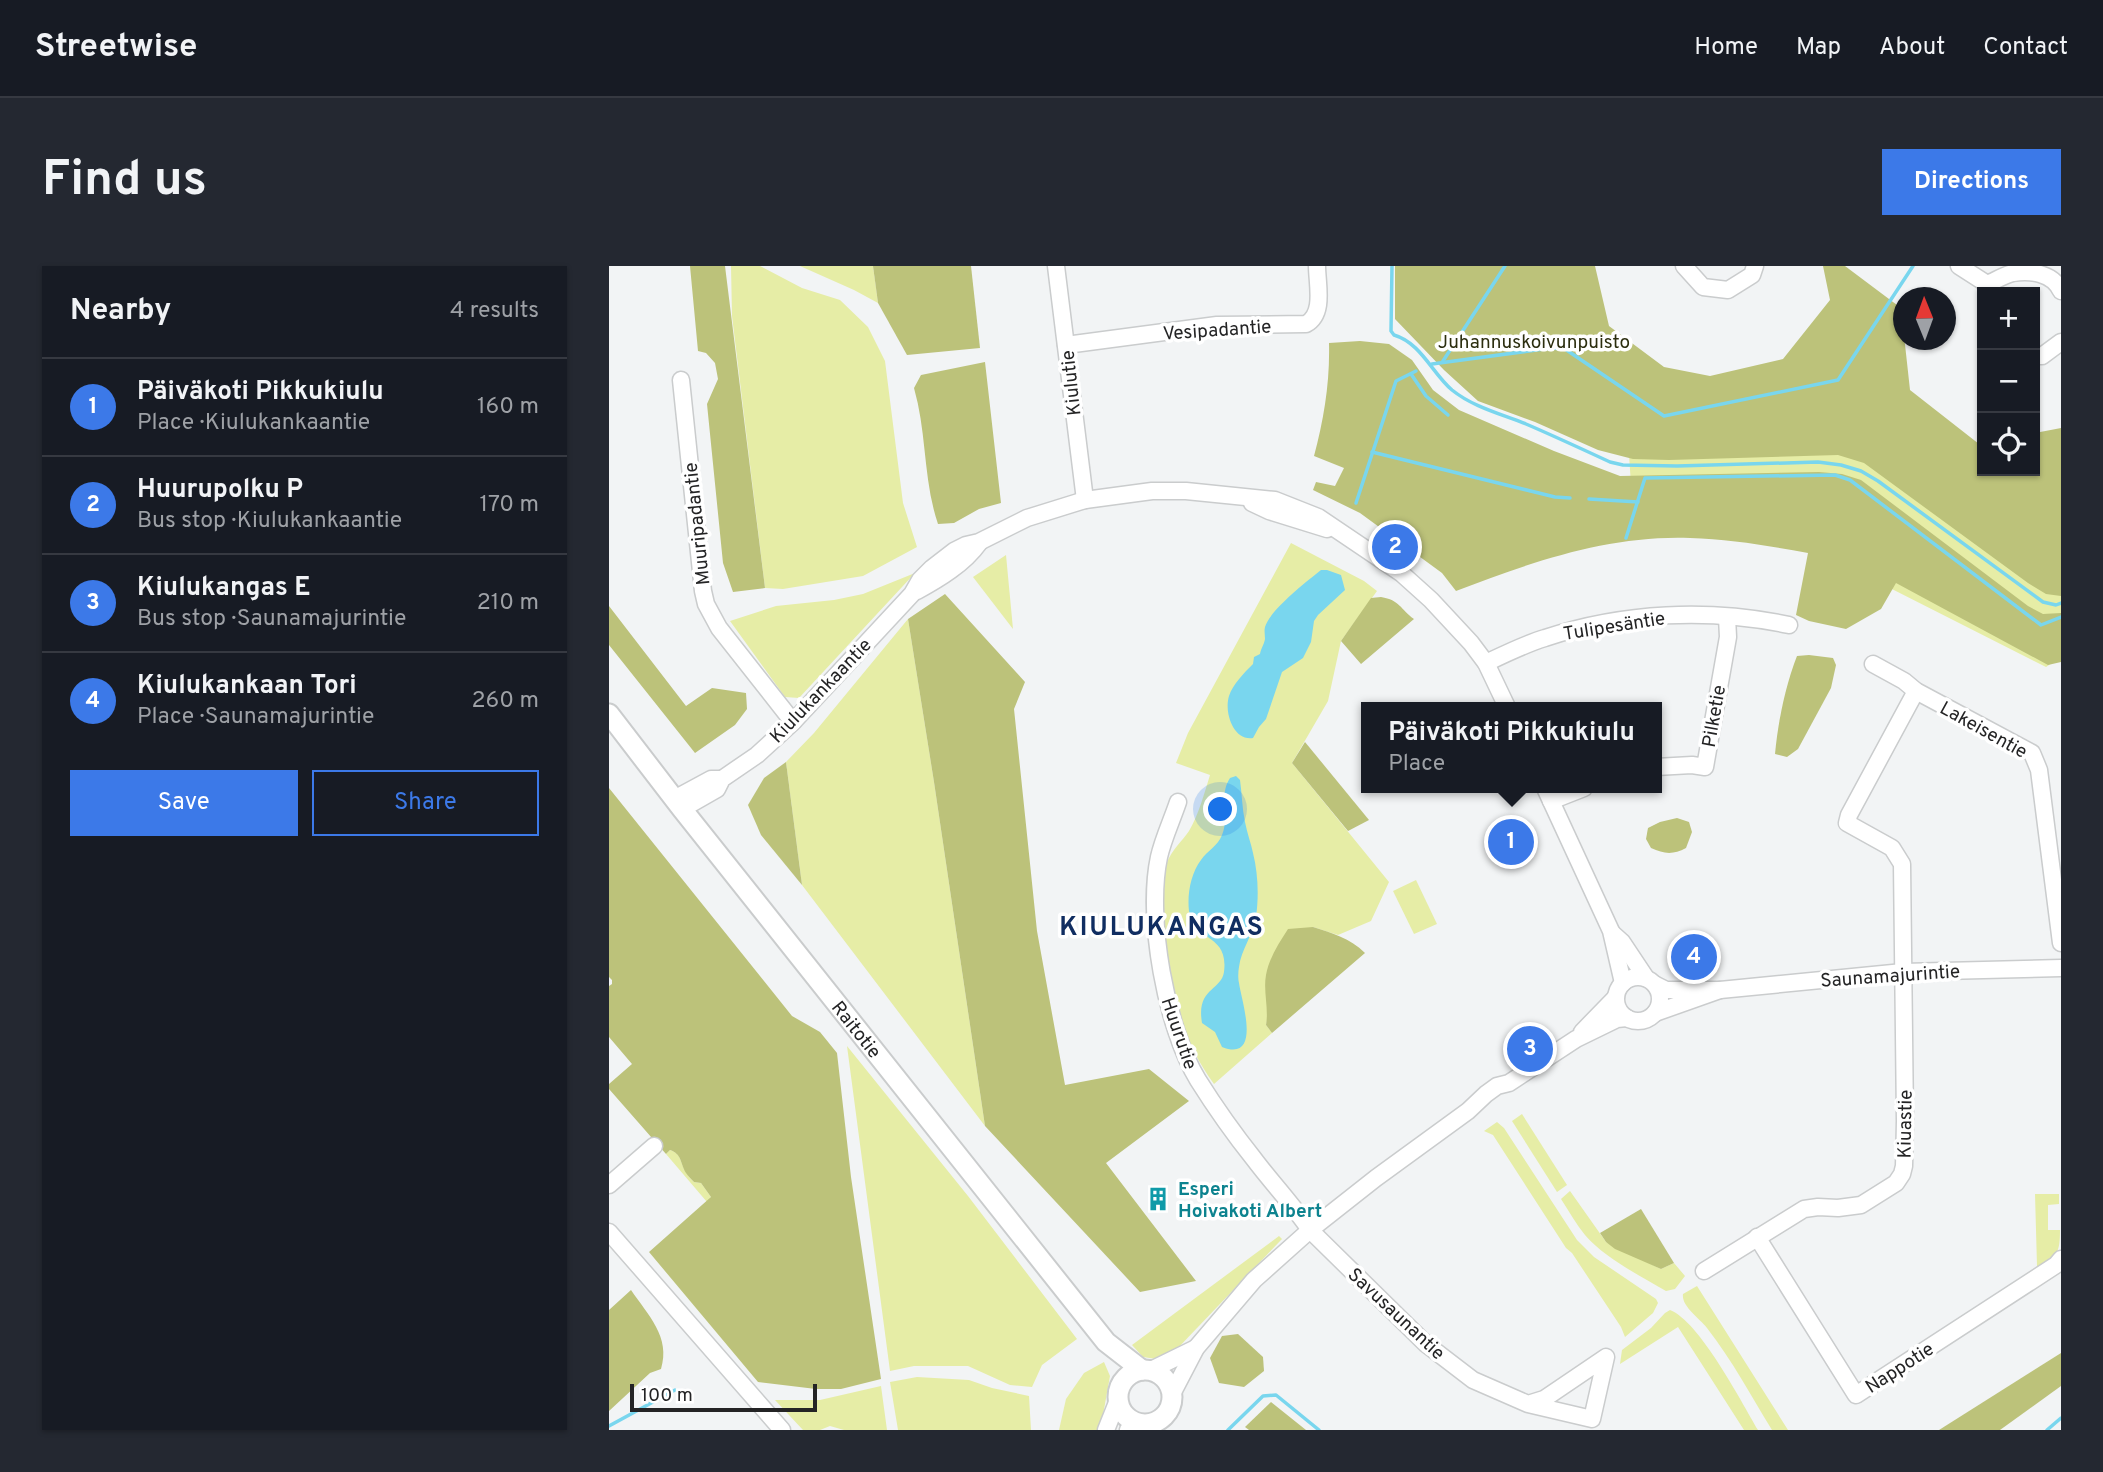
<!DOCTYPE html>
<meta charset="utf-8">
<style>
:root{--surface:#171b24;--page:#242831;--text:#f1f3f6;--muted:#9ea1a6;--line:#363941;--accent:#3c79e8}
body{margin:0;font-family:Overpass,sans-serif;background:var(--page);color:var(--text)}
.controls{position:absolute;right:21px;top:21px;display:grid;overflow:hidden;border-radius:0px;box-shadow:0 2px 5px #0004}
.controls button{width:63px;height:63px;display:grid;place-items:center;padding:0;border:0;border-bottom:2px solid var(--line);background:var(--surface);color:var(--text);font:35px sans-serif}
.compass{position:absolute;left:1284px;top:21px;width:63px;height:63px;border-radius:50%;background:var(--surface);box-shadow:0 2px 5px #0004;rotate:359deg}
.scale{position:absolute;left:21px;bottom:18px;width:187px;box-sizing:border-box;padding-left:7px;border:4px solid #242425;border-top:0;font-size:19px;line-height:24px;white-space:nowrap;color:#242425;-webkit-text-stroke:5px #fff;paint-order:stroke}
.you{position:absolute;left:612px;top:544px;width:24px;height:24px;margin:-18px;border:5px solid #fff;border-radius:50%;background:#1a73e8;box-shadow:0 0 0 10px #1a73e833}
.badge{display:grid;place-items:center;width:46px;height:46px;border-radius:50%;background:var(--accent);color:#fff;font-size:23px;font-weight:700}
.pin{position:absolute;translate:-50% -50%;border:4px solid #fff;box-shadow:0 2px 7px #0006}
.popup{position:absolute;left:752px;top:436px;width:301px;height:91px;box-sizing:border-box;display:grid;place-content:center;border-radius:0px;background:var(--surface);filter:drop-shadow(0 2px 5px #0005);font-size:23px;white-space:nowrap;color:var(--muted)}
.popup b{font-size:26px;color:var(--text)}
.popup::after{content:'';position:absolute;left:50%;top:100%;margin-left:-14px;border:14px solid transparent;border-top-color:var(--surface)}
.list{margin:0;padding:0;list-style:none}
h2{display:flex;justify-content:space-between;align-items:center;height:91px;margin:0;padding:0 28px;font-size:30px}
h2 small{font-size:23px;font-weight:400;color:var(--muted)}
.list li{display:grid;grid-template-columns:46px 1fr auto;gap:21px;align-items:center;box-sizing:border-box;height:98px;padding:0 28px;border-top:2px solid var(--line)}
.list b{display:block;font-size:26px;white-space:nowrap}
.list p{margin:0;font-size:23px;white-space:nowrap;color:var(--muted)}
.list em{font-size:23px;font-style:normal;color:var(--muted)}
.actions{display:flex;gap:14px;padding:21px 28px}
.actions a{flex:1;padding:16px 0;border:2px solid var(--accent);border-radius:0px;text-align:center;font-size:24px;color:var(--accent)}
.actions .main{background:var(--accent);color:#fff}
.icon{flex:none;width:38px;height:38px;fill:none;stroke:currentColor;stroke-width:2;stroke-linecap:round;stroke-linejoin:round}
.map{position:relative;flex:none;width:1452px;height:1164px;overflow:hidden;border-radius:0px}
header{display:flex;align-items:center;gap:42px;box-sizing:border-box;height:98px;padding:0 35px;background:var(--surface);border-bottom:2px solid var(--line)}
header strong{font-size:33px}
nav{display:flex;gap:38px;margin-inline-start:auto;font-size:24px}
.intro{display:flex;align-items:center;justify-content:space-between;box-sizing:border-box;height:168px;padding:0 42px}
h1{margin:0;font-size:49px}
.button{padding:18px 32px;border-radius:0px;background:var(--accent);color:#fff;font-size:24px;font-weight:700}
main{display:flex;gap:42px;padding:0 42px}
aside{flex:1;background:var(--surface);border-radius:0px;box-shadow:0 2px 5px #0004}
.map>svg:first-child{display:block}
.green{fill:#e6eda6}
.forest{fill:#bcc27a}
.water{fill:#79d6ee}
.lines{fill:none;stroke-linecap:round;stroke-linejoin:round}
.stream{stroke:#79d6ee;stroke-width:3.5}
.minor-casing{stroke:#cacccd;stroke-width:19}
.major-casing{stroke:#cacccd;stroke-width:23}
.minor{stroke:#fff;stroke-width:16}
.major{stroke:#fff;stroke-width:19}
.labels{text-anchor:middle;stroke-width:7;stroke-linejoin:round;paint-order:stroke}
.street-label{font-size:19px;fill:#242425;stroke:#fff}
.park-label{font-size:19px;fill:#2c2e0f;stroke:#fff}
.culture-label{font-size:19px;font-weight:bold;fill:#0d838f;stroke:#fff;text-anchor:start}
.district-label{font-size:26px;font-weight:bold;letter-spacing:2px;fill:#102d61;stroke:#fff}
</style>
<header>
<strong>Streetwise</strong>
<nav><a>Home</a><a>Map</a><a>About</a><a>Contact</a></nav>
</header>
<div class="intro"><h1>Find us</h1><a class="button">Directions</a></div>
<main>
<aside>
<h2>Nearby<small>4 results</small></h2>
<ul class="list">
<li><span class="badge">1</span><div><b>Päiväkoti Pikkukiulu</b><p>Place · Kiulukankaantie</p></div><em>160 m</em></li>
<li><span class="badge">2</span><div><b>Huurupolku P</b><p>Bus stop · Kiulukankaantie</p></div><em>170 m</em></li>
<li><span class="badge">3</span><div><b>Kiulukangas E</b><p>Bus stop · Saunamajurintie</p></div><em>210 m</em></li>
<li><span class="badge">4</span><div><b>Kiulukankaan Tori</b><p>Place · Saunamajurintie</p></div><em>260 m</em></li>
</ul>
<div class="actions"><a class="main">Save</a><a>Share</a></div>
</aside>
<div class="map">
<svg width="1452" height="1164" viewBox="0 0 1452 1164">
<rect width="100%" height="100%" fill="#f2f4f5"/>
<!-- green -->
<g class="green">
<path d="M122 0H151L193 22 231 34 259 61 276 95 294 237 308 281 254 310 174 323 156 322 123 50Z"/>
<path d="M191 0H264L269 37 245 24Z"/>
<path d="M1246 168 1452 318V391L1437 401 1196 279 1022 219 1019 173Z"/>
<path d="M682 277 755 315 768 325 732 375 719 435 683 497 780 616 762 655 729 669 704 661 657 710 659 750 657 759 663 767 605 818C567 767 553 696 554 633 554 621 553 607 558 596 563 584 573 575 580 565 590 548 595 528 601 509L567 497 579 467Z"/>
<path d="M397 289 404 363 364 311Z"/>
<path d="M306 307 190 432 176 431 121 355 167 340 225 334 254 328Z"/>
<path d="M299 353 325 516 376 860 193 619 177 496 205 467Z"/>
<path d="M807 614 828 658 805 668 784 625Z"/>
<path d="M238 780 359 930 468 1073 433 1099 423 1121 401 1119 359 1100H305L281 1105Z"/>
<path d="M913 848 958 919 948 926 903 855Z"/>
<path d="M888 856 895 862 968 974 985 991 1047 1033 1049 1037 1044 1047 1016 1071 1012 1061 963 987 957 982 884 869 875 865Z"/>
<path d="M61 884C73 888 71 897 77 906 79 910 82 913 85 916L92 917 102 931 98 936 57 888Z"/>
<path d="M961 925 997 976 1052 1003 1065 997 1076 1010 1066 1023 1057 1025C1030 1009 997 993 976 969 967 958 960 945 952 933Z"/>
<path d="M1426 928H1450V938L1439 939V964H1451C1451 987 1448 990 1430 1004L1428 1000Z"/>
<path d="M670 970 673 973 568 1083 547 1093 534 1091 523 1079Z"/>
<path d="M1088 1020 1179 1164H1163C1142 1130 1123 1094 1098 1062 1090 1052 1072 1040 1074 1028Z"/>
<path d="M1061 1044C1090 1055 1132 1135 1149 1164H1135L1069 1061 1011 1098 1013 1084 1042 1062 1056 1047Z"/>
<path d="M495 1096 501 1110 494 1149 489 1164H450L457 1133 475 1107Z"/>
<path d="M308 1111 360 1114 383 1122 420 1130 422 1164H289L281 1116Z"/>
<path d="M272 1120 278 1164H235L221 1160 211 1164H194L166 1134H211Z"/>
</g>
<!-- forest -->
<g class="forest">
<path d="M81 0H116L156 322 124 326 114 297 98 138 109 113 106 97 97 87 89 85Z"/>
<path d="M264 0H362L371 82 298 89 269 37Z"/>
<path d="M786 0H986L1000 60 1055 101 1101 110 1174 93 1221 34 1214 0H1236L1292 42 1301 124 1370 178 1373 177V205H1426V167L1452 162V330L1437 328 1419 317 1255 197 1229 189 1060 194 1024 193 989 184 926 156 869 135 835 104 786 53Z"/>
<path d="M751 75 780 78 803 94 824 124 850 144 945 185 1011 210 1210 206 1233 208 1252 214 1419 340 1434 348 1452 347V396L1439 399 1287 317 1272 343 1237 363 1200 355 1187 349 1199 287C1160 280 1121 273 1081 272 1000 269 922 296 847 325L833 307 751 247 704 224 707 216 726 220 735 202 705 190C715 153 721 116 720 77Z"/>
<path d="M376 96 392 237 370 243 345 257 329 258C314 214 318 167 305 122L312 109Z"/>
<path d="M336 328 416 416 405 443 428 665 456 819 540 803 580 835 497 897 587 1015 531 1026 376 860 325 516 299 353Z"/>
<path d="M772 331C791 334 791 343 805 353L752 398 732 375 762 332Z"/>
<path d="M0 340 77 440 103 422 137 427 138 443 126 459 86 487 0 379Z"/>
<path d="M1200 389 1224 392 1227 399 1222 422 1189 483 1178 491 1166 488C1169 456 1176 421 1188 390Z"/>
<path d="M696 476 760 554 739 565 683 497Z"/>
<path d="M177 496 193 619 152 569 139 539 155 512Z"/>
<path d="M0 522 183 750 211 766 228 787 242 911 272 1113 232 1123H207L149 1116 40 986 102 931 92 917 85 916C82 913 79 910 77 907 71 897 73 888 61 884L57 888 0 823V818L23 798 0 771V720L3 718V714L0 711Z"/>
<path d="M1068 552 1080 556 1083 566 1077 582C1064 589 1055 588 1042 582L1037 573 1039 562 1051 556Z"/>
<path d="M704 661C723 667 741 672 756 687L663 767 657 759C660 743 654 725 657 709 660 692 670 677 679 663Z"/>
<path d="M1032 943 1065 997 1052 1003 1006 983 997 976 991 967Z"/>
<path d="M22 1024C39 1049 62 1071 52 1103L41 1107 0 1145V1044Z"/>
<path d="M629 1068 654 1091 655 1105 635 1121 610 1117 601 1092 613 1070Z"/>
<path d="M1452 1087V1120L1391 1164H1330Z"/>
<path d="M662 1136 697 1164H640L636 1161Z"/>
</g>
<!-- water -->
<g class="water">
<path d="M712 304H718L732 309 736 324 709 349 705 355 702 376 694 392 673 406 657 453 650 461 644 472C624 475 615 446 620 430 624 418 635 407 644 398L645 391 651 388C652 382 655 379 656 373 656 369 655 365 656 361 661 344 697 316 712 304Z"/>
<path d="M627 510 631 514C633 528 633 542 636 556 638 567 642 577 644 587 649 607 650 630 647 651 644 669 632 684 630 701 629 706 629 713 630 717 632 733 654 797 613 781L606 766 593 757C587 722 612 725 615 706 620 666 584 677 580 645 578 628 582 607 592 594 598 585 609 580 613 569 621 550 609 530 621 512Z"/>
</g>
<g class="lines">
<!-- stream -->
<g class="stream">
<path d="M783 0 782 65 785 69C812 77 823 107 843 124 864 141 892 148 917 158 945 170 973 183 1001 196L1014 199 1068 200 1209 196 1232 199 1252 205 1269 215 1434 336 1447 339 1452 337"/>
<path d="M834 95 896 0"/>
<path d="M823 98 942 82 956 83 1055 150 1229 114 1304 0"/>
<path d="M802 108 817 130 839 149"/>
<path d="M763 186 946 231 961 232"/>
<path d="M980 233 1029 236"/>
<path d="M747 237 787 115 807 105"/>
<path d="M1017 272 1036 212 1226 209 1241 214 1432 359 1452 351"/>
<path d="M0 1160 66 1124"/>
<path d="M619 1164 654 1130 667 1129 710 1164"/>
<path d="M1438 1164 1452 1152"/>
</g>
<!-- minor casing -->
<g class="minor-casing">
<g id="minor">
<path d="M447 0 476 234"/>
<path d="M1075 0 1094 21 1119 24 1143 9 1146 0"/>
<path d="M1350 0 1378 18"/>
<path d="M1378 18C1386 15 1395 9 1404 7 1421 4 1444 7 1452 25"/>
<path d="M457 79 608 59 697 58C716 48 708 18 708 0"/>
<path d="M1426 90H1433L1452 76"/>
<path d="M72 114 94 325 97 338 110 362 184 456"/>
<path d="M643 237 660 245 718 263"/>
<path d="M308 325C330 313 355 298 370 277"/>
<path d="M877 397C896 388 916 378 936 372 1014 346 1100 342 1180 359"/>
<path d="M1264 398 1295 415 1307 425 1423 487 1430 504 1452 677"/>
<path d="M1047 501 1083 499 1096 501 1119 371 1118 351"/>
<path d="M936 522 1002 665 1014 717"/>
<path d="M65 533 102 513H113"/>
<path d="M942 535 975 522"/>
<path d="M569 536C563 554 554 573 550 591 537 652 557 762 589 814 606 841 625 868 645 893 663 917 684 939 701 964L817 1078 864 1114 919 1138 983 1153 997 1091 935 1133 919 1138"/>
<path d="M73 543 108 523 113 513 148 489 184 456 303 328 311 314 323 302 345 285 357 279 370 276 418 252 476 234 543 225H577L666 234 709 251 792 307 822 334 862 377 877 397 898 441"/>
<path d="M1003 667 1013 676 1037 712"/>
<circle cx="1029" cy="733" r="22"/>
<path d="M1111 724 1294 706 1452 702"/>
<path d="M1046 747 1111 724H1057L1047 719"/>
<path d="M973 766 1007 731"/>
<path d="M0 919 45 880"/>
<path d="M0 966 173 1164"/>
<path d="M1148 971 1247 1129 1447 999 1452 993"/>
<path d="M1095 1005 1195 943 1209 941 1229 942 1252 939 1287 917 1293 908 1295 900 1296 855 1293 598 1283 582 1238 557 1240 549 1307 425"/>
<path d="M542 1104 587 1082"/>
<path d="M563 1128 587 1082 645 1014 701 964 767 912 859 845 877 828 888 820 900 817 967 773 1008 753 1018 752"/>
<path d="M497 1164 509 1134"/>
<path d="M519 1164 529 1157"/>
</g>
</g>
<!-- major casing -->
<g class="major-casing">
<g id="major">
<path id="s1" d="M0 448 73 543 497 1076 533 1104"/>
<circle cx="536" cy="1131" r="27"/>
</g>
</g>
<!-- minor -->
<use href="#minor" class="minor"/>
<!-- major -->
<use href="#major" class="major"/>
</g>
<!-- icons -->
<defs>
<g id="building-bare" transform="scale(1.89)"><path d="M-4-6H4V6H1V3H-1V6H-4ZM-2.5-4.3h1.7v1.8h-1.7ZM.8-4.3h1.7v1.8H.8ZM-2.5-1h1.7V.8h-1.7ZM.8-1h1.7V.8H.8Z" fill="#0f9aa8" stroke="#fff" stroke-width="2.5" paint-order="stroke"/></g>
</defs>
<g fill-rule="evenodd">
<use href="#building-bare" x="549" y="933"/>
</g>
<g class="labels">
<!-- street labels -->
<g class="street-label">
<text transform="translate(608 63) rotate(-4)" y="7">Vesipadantie</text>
<text transform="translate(461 117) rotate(-96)" y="7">Kiulutie</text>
<text transform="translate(87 258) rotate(-96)" y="7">Muuripadantie</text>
<text transform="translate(1005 359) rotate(-9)" y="7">Tulipesäntie</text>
<text transform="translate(211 424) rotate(-46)" y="7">Kiulukankaantie</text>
<text transform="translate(1104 450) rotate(-80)" y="7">Pilketie</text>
<text transform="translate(1375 463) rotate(29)" y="7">Lakeisentie</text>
<text transform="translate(1281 709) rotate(-4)" y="7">Saunamajurintie</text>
<text dy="7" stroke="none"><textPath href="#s1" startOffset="401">Raitotie</textPath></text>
<text transform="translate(571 767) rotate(71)" y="7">Huurutie</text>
<text transform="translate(1295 858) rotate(-89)" y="7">Kiuastie</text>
<text transform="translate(788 1047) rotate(43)" y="7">Savusaunantie</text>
<text transform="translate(1290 1101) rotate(-33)" y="7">Nappotie</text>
</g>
<!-- park labels -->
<g class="park-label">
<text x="925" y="82">Juhannuskoivunpuisto</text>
</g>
<!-- culture labels -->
<g class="culture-label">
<text x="569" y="929">Esperi<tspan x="569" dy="22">Hoivakoti Albert</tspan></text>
</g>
<!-- district labels -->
<g class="district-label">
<text x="553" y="669">KIULUKANGAS</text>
</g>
</g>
</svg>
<div class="controls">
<button>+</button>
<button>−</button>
<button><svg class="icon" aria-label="locate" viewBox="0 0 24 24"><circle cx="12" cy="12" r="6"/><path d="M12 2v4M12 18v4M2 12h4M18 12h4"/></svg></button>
</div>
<svg class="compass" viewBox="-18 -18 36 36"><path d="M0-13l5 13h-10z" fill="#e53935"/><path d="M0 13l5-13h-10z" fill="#9ea1a6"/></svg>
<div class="scale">100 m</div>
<div class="you"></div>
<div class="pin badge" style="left:902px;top:576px">1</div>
<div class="popup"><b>Päiväkoti Pikkukiulu</b>Place</div>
<div class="pin badge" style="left:786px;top:281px">2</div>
<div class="pin badge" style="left:921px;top:783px">3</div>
<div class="pin badge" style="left:1085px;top:691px">4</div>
</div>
</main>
